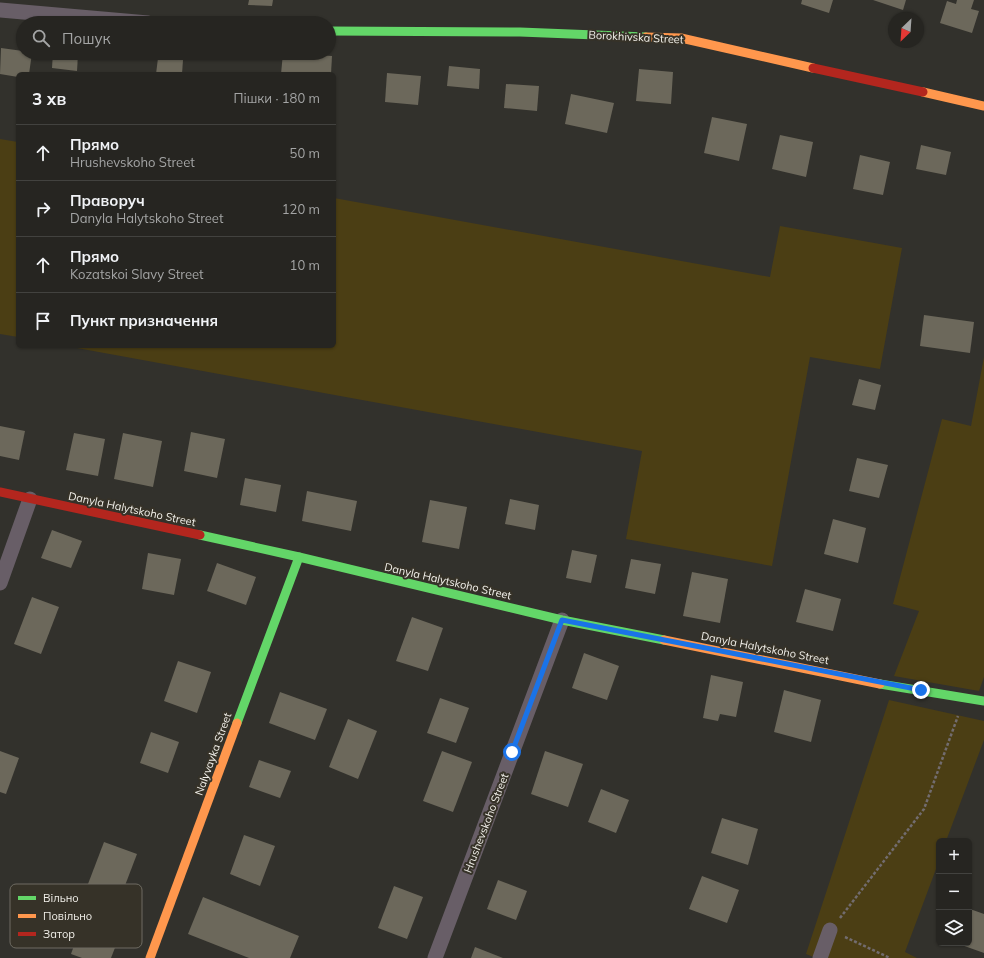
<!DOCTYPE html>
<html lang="uk">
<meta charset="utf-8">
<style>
:root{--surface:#262521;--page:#32312e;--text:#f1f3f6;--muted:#a4a5a5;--line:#42423f}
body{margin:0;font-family:Mulish,sans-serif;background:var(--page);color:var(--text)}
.controls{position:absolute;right:12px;bottom:12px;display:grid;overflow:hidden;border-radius:6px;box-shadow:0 1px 3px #0004}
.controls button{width:36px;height:36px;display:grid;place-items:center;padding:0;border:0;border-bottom:1px solid var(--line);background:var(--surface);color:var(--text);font:20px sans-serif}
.compass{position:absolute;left:888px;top:12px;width:36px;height:36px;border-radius:50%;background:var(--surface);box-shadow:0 1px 3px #0004;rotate:205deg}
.stop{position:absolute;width:12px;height:12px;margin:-9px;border:3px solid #1a73e8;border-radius:50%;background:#fff}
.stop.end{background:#1a73e8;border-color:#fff;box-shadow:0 1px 4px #0008}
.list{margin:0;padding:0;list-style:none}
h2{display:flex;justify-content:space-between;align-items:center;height:52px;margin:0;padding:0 16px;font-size:17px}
h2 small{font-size:13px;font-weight:400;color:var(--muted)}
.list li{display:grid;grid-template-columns:26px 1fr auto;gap:12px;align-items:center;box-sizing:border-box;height:56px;padding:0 16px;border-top:1px solid var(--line)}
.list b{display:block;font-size:15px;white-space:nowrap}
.list p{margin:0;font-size:13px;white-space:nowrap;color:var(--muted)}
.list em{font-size:13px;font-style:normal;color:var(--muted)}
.icon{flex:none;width:22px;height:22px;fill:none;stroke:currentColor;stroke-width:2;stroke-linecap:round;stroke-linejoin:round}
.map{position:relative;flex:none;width:984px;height:958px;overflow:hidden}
.search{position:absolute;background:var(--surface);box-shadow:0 1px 3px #0004;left:16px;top:16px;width:320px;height:44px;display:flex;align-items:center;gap:10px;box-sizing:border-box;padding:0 14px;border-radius:22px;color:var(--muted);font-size:15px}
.panel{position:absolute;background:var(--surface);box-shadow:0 1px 3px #0004;left:16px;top:72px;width:320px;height:276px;border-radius:6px}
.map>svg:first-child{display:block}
.green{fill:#4b3e14}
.building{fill:#6c685b}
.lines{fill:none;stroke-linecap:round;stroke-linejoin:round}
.path{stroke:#726c6f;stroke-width:2.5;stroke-dasharray:3 2;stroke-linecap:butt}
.street{stroke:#685e67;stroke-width:15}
.fast{stroke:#63d668;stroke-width:9}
.slow{stroke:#ff974d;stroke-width:9}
.jam{stroke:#b3261e;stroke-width:9}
.route{stroke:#1a73e8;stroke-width:5}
.labels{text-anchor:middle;stroke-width:4;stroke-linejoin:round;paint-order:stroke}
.street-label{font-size:11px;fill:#f2f0ea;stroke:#363228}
.key{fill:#363228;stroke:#6e6b62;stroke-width:1}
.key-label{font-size:11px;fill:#f2f0ea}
</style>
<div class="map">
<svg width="984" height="958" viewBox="0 0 984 958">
<rect width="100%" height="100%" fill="#32312c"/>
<!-- green -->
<g class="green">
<path d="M0 139 18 142V337L0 334Z"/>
<path d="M334 198 770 277 780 226 902 248 880 369 810 357 772 566 626 539 642 451 66 346H334Z"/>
<path d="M984 357V677L979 691 894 676 919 611 893 604 942 419 971 426Z"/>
<path d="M889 700 984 721V740L946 841H939V861L905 952 917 958H816L806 954Z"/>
</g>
<!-- building -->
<g class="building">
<path d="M249 0H273L272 6 248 5Z"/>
<path d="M802 0H833L829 13 801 4Z"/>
<path d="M873 0H906L903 10Z"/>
<path d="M957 0H974L971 9 979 11 972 33 940 23 947 1 956 4Z"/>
<path d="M1 48 23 51V53H32L29 74H18V77L0 74Z"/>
<path d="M53 53 78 54 77 71 52 68Z"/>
<path d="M283 53 332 56 331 74H281Z"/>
<path d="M158 58 183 60 182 74H156Z"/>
<path d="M449 66 480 69 479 89 447 86Z"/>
<path d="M639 69 673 72 671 104 636 101Z"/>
<path d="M387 73 421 76 418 105 385 102Z"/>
<path d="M506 84 539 86 537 111 504 108Z"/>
<path d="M571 94 614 103 607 133 565 124Z"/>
<path d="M712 117 747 124 739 161 704 153Z"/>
<path d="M780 135 813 142 806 177 772 169Z"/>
<path d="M921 145 951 152 946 175 916 169Z"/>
<path d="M860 155 890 162 883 195 853 189Z"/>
<path d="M924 315 974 322 970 353 920 346Z"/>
<path d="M859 379 881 385 875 410 852 405Z"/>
<path d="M0 426 25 431 19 460 0 456Z"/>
<path d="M191 432 225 439 217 478 184 471Z"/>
<path d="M74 433 105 439 98 476 66 470Z"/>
<path d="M123 433 162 441 153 487 114 479Z"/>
<path d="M857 458 888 465 879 498 849 491Z"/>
<path d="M245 478 281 485 276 512 240 505Z"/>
<path d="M307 491 357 501 351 531 302 521Z"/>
<path d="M510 499 539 505 535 530 505 524Z"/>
<path d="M430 500 467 507 459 549 422 542Z"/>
<path d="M833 519 866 528 858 563 824 554Z"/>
<path d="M52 530 82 541 71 568 41 558Z"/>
<path d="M572 550 597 555 591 583 566 578Z"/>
<path d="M148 553 181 559 174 595 142 589Z"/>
<path d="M631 559 661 564 655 594 625 588Z"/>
<path d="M217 563 256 577 246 605 207 591Z"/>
<path d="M692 572 728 579 720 623 683 616Z"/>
<path d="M805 589 841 599 833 631 796 622Z"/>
<path d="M32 597 59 607 41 654 14 644Z"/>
<path d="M412 617 443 628 428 671 396 661Z"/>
<path d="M584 653 619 666 607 700 572 688Z"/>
<path d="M178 661 211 672 197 713 164 701Z"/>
<path d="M711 675 743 682 736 717 720 714 718 721 703 718Z"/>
<path d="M784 690 821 700 811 742 774 732Z"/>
<path d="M280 692 327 709 315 740 269 723Z"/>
<path d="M440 698 469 708 456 743 427 733Z"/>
<path d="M348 719 377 731 358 779 329 767Z"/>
<path d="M151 732 179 742 168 773 140 763Z"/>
<path d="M0 751 19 758 6 794 0 792Z"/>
<path d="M442 751 472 762 453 812 423 801Z"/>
<path d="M545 751 583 764 568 807 531 794Z"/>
<path d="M259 760 291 771 280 798 249 787Z"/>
<path d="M601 789 629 800 616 833 588 822Z"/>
<path d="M722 818 758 829 748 865 711 853Z"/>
<path d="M244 835 275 846 260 886 230 874Z"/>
<path d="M104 842 137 854 121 896 88 884Z"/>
<path d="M702 876 739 890 727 923 689 909Z"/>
<path d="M498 880 527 891 516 920 487 909Z"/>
<path d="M394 886 423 897 407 939 378 928Z"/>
<path d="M203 897 299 936 290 958H249L188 934Z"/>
<path d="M970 909 984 914V953L956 943H969Z"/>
<path d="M81 926 118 940 111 958H82L71 954Z"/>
<path d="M475 947 503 958H471Z"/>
</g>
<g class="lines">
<!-- path -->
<g class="path">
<path d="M840 918 924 809 958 716"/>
<path d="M845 937 890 958"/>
</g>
<!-- street -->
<g class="street">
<path d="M0 10 148 23"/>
<path d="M0 583 30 499"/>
<path d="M435 958 562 620"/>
<path d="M820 958 830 930"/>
</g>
<!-- fast -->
<g class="fast">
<path d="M329 31 520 32 646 37"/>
<path d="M200 535 299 557 562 620 664 640"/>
<path d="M880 684 984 701"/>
<path d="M237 723 299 557"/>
</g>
<!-- slow -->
<g class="slow">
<path d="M646 37 681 38 813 68"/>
<path d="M923 92 984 106"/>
<path d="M664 640 880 684"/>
<path d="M150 958 237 723"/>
</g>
<!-- jam -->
<g class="jam">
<path d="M813 68 923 92"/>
<path d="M0 492 200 535"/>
</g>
</g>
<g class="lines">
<!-- route -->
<path class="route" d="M512 752 562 620 921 690"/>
</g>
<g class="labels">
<!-- street labels -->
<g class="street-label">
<text transform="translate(636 37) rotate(3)" y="4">Borokhivska Street</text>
<text transform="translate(132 509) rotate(12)" y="4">Danyla Halytskoho Street</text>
<text transform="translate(448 581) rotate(13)" y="4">Danyla Halytskoho Street</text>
<text transform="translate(765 648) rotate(11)" y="4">Danyla Halytskoho Street</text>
<text transform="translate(213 754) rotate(-70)" y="4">Nalyvayka Street</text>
<text transform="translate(486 823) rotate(-69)" y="4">Hrushevskoho Street</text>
</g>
</g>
<!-- legend -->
<rect x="10" y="884" width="132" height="64" rx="6" class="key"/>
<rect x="18" y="896" width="18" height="4" fill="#63d668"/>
<rect x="18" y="914" width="18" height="4" fill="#ff974d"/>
<rect x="18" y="932" width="18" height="4" fill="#b3261e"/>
<g class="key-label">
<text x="43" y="902">Вільно</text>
<text x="43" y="920">Повільно</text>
<text x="43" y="938">Затор</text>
</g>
</svg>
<div class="controls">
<button>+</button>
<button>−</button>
<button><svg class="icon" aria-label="layers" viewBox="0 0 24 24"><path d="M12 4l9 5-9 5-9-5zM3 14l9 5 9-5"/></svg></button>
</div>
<svg class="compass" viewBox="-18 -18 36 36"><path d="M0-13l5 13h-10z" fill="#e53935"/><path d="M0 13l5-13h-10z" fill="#a4a5a5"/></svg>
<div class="stop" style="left:512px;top:752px"></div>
<div class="stop end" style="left:921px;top:690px"></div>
<div class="search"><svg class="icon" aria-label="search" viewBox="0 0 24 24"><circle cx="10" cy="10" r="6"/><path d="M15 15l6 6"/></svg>Пошук</div>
<section class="panel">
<h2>3 хв<small>Пішки · 180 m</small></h2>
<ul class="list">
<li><svg class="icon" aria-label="ahead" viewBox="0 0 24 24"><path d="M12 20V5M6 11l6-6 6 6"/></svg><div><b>Прямо</b><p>Hrushevskoho Street</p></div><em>50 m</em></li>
<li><svg class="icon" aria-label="right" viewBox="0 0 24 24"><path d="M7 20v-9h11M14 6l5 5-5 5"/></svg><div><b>Праворуч</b><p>Danyla Halytskoho Street</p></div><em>120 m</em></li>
<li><svg class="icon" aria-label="ahead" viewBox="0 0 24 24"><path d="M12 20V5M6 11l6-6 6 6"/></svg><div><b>Прямо</b><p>Kozatskoi Slavy Street</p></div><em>10 m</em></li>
<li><svg class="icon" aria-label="arrive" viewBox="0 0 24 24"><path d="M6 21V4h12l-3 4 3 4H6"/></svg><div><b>Пункт призначення</b></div></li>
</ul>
</section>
</div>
